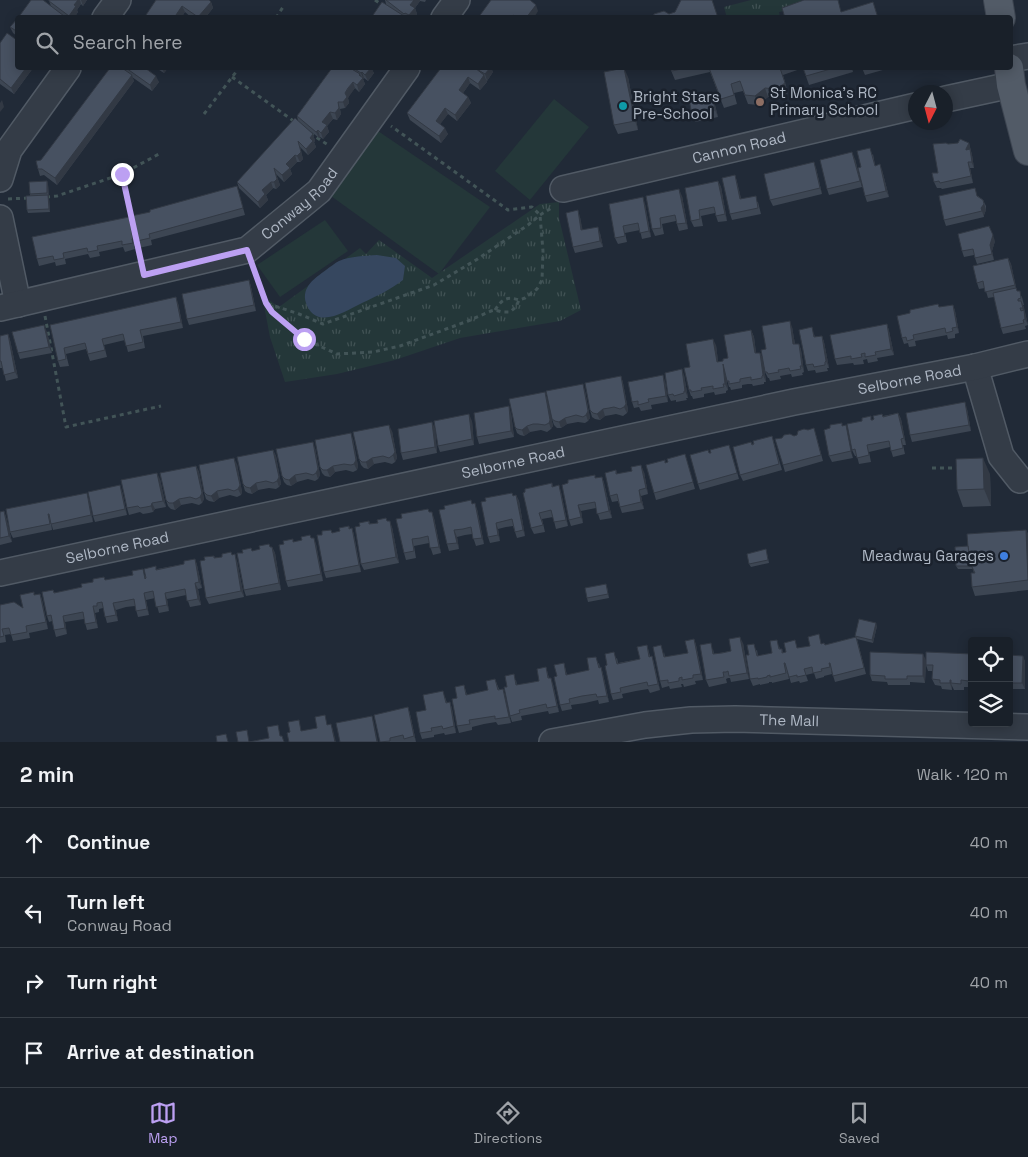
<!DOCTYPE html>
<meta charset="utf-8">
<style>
:root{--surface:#192029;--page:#222831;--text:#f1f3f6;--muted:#9fa3a8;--line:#373e46;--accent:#bca0f2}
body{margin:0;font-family:"Space Grotesk",sans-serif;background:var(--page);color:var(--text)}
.controls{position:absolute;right:15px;bottom:15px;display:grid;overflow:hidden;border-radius:5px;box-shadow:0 2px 12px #0003}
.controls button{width:45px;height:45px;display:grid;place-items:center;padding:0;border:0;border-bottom:1px solid var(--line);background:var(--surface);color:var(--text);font:25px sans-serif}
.compass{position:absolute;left:908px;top:85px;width:45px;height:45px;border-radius:50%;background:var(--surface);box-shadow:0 2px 12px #0003;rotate:186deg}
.stop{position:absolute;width:15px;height:15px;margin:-11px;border:4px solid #bca0f2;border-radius:50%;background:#fff}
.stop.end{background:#bca0f2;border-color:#fff;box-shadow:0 1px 5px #0008}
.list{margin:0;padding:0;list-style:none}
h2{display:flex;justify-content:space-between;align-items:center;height:65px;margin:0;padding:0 20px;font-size:21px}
h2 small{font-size:16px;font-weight:400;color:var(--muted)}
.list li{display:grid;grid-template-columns:32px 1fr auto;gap:15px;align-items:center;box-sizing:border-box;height:70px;padding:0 20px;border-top:1px solid var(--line)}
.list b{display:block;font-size:19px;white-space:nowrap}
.list p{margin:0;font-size:16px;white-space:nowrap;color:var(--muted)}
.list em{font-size:16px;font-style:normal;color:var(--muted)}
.icon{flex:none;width:28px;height:28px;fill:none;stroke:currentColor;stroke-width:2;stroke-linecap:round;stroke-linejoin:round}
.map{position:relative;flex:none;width:1028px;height:742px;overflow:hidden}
.search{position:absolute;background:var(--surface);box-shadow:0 2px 12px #0003;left:15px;right:15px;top:15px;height:55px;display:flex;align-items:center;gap:12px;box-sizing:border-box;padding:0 18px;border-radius:5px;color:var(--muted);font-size:19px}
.sheet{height:345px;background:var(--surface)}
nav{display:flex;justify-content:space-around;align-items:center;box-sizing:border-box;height:70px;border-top:1px solid var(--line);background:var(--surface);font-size:14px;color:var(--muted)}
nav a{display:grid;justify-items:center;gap:2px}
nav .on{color:var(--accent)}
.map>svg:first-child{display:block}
.grass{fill:url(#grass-tufts)}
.garden{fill:#243739}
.water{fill:#36475f}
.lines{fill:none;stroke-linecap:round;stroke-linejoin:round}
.minor-casing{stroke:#515a65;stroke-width:28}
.major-casing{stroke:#3d4551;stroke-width:30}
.path{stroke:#425457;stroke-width:3;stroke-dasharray:4 4;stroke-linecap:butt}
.minor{stroke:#343c47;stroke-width:25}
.major{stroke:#525b67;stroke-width:28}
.wall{fill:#3d4653}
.shaded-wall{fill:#323944}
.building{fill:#475161;stroke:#323944}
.route{stroke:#bca0f2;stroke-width:6}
.education-dot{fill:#8d6e63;stroke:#1a212c;stroke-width:2}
.culture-dot{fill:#0f9aa8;stroke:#1a212c;stroke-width:2}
.shop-dot{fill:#3f7fe0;stroke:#1a212c;stroke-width:2}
.labels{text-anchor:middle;stroke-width:5;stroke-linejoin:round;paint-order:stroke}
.poi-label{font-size:15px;fill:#aeb7c4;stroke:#1a212c;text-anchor:start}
.street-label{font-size:15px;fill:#aeb7c4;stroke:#1a212c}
</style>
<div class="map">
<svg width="1028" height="742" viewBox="0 0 1028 742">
<defs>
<pattern id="grass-tufts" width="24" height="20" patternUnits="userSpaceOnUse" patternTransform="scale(1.25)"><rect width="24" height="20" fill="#243739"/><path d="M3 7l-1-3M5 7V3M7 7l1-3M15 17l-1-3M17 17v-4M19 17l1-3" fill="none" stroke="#415254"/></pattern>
</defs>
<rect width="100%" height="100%" fill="#212a37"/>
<!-- grass -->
<g class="grass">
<path d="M751 0H801L802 7 779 12 780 17 727 18 724 7Z"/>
<path d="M559 202V218L581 310 560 321 460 338 395 360 337 374 285 382 270 337 262 295 279 307 360 248 366 254 379 240 432 278 540 204Z"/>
</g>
<!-- garden -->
<g class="garden">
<path d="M554 99 589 127 530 200 495 171Z"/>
<path d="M378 131 490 207 439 274 331 196Z"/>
<path d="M325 220 348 251 280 297 257 265Z"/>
</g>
<!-- water -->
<path class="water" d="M377 255 396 258 405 266 403 280C390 290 377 296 362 303 349 309 334 320 319 317 312 315 308 309 306 303 301 287 315 278 326 270 330 267 335 263 339 261 351 256 365 256 377 255Z"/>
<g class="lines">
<!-- minor casing -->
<g class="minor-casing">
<g id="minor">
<path d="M105 18 118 0"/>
<path d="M444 18 457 0"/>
<path d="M1010 59 1028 56"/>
<path d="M946 99 1011 85"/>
<path d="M0 179 9 150 68 68"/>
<path id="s1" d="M563 189 916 106"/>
<path d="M0 218 18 304"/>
<path id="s2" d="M0 308 247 250 319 191 407 68"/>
<path d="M975 367 1001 456 1020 480"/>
<path id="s3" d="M0 573 794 402 975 367 1028 354"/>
<path id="s4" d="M552 742 645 725 691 720 735 719 1028 727"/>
</g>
</g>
<!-- major casing -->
<g class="major-casing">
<g id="major">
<path d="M998 0 1001 18"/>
<path d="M1009 68 1011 85 1028 151"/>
</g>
</g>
<!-- path -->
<g class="path">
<path d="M375 0 382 5"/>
<path d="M276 18 283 7"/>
<path d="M232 77 295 122"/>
<path d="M204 114 239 68"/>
<path d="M310 133 328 145"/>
<path d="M46 197 57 196 122 174"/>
<path d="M8 199 29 198"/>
<path d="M139 255 122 174 159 154"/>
<path d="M253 267 266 303 299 314 323 324 434 285 476 260 528 225 540 215 553 207"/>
<path d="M266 303 272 312 304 339 337 354 373 352 400 346 468 321 491 311 495 310 502 312H510L516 307 519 300 525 298 537 289 542 280 543 251 540 215 532 207 508 210 391 126"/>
<path d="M495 310C502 299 507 296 519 300"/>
<path d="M45 316 66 427 161 406"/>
<path d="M932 468H960"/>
</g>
<!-- minor -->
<use href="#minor" class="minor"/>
<!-- major -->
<use href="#major" class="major"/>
</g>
<!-- wall -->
<g class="wall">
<path d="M49 0H87L83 6 81 4 77 10 78 12 74 18H18L51 6 49 1Z"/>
<path d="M156 0 211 2 213 8 205 18H192L185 12 181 18H144Z"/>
<path d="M385 0H426L425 2 420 1 415 8 417 14 414 18H371L386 4Z"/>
<path d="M18 18V37L13 33 10 27Z"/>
<path d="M0 43 18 68H33L14 94 0 84Z"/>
<path d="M110 68H145L159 82 152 91 132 77 134 81 57 185 44 175 40 176 38 169 41 160Z"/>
<path d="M156 68H168L164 73Z"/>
<path d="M332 68H371L374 73 368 81 364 78 363 79 365 84 359 92 355 88 350 94 348 98 349 103 345 108 340 109 341 114 337 120 333 119 327 126 329 132 323 139 320 137 319 138 309 130 313 134 315 141 314 142 316 147 308 155 300 147 303 159 300 162H297L290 169 292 174 284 182 276 174 280 185 276 189 273 188 266 195 268 200 260 208 239 188 237 182 298 121 297 116Z"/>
<path d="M441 68H491L493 72 487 81 486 80 487 82 480 90 470 83 463 93 468 97 471 103 457 121 448 114 440 124 448 134 441 143 410 120 407 113Z"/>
<path d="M670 68H852L853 72 809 85 803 68 783 75 788 93 779 98 768 97 758 105 748 104 743 91 734 93 737 104 724 108 710 72 675 80Z"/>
<path d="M862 68H890L865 75Z"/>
<path d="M628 77 638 130 618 134 614 125Z"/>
<path d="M714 101 718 117 695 122 692 115Z"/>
<path d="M969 143 972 155 974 168H970L973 183 942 189 941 188H937L934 182 948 144Z"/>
<path d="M873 154 875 165 882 170 889 197 867 202 865 196 861 167Z"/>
<path d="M855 159 862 187 829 195 827 189Z"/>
<path d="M816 168 822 194 773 206 770 200Z"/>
<path d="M735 175 737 182 741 199 758 202 761 214 732 220 730 214Z"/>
<path d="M47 181 48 184 50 212 28 213 27 210 30 195V194Z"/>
<path d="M718 181 721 187 727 221 718 222 715 213 701 216 703 226 694 227 691 221Z"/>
<path d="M237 186 245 215 151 240 152 245 139 248 137 241 150 212Z"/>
<path d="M646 196H682L688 229 679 231 676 221 662 224 664 234 655 236 652 229Z"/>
<path d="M978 196 983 200 986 206V210L984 215V217L946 226 944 220Z"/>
<path d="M609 204H645L651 237 642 239 640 230 625 233 627 242 618 244 615 238Z"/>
<path d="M129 217 131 223 136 245 134 246 135 249 125 252 123 247 99 252 100 256 90 258 88 254 65 259 66 264 56 266 55 262 39 266 37 259Z"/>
<path d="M580 217 582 230 600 233 603 247 575 253 573 247Z"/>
<path d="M995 241 992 251 994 260 977 264 974 255 964 257 962 251Z"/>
<path d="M1008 258 1011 264 1016 288 1017 291 1022 297 1024 305H1023L1028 325 1025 326 1026 329 1003 334 1001 328 994 297 988 298 985 288 979 289 977 283Z"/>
<path d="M249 280 251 287 256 311 189 325 187 319Z"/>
<path d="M178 303 183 328 143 336 145 348 128 352 125 340 104 345 107 357 90 361 86 349 66 354 69 366 60 367 58 361 50 325Z"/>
<path d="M953 305 955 311 959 333 955 334V338L948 339 947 335 915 341 916 346 909 347 908 343 904 344 902 338 940 307Z"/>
<path d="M887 324 889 331 894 355 877 358 878 361 868 363 867 359 863 360 864 364 854 365 853 363 837 365 835 359Z"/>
<path d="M792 327 795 344H799L801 350 804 372 802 373 803 375 792 377 791 374 780 376 781 379 770 381 769 378H768L765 372 766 349Z"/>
<path d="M751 330 754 337 756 353H760L763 359 766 382H764V384L753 386 752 384H748L742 385V388L731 390 730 387H729L726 376 728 390 726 391V393L715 395 714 392 704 394V397L693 399 692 396H691L689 390 690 367 716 345 718 362 723 361 728 358Z"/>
<path d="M47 332 52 353 20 359 18 353Z"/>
<path d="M8 334 10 340 18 378 6 381 3 368H0V336Z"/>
<path d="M815 334V337L822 336 824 342 829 368H827L828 371 816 373 815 370 808 371 806 365Z"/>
<path d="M684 375 688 398H686L687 400 676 402V400L671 401 668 395Z"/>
<path d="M621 376 623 383 628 410 627 413 623 416 616 414 611 415 605 416 600 420 595 419 592 417 590 410Z"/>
<path d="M665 381 668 402 651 405 652 409 641 411 639 407 634 408 632 402Z"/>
<path d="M585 391 590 418 588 421 585 423 578 422 567 424 561 428H557L554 425 552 419Z"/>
<path d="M545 392 547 399 553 426 551 429 547 432 541 430 530 432 524 436 520 435 517 433 515 427Z"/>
<path d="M967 409 971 431 912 442 910 435Z"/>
<path d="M511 413 514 437 479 444 477 437Z"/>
<path d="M898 413 901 419 906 445H903L905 454 893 457 890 447 869 452 871 462 859 464 857 456H855L852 450 872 420 882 414 883 416Z"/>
<path d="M472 421 474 445 440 452 438 446Z"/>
<path d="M843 426 853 458 832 462 829 456Z"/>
<path d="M435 428 437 453 403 460 401 453Z"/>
<path d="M392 431 397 458 395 462 392 464 385 462 374 464 368 469 364 468 361 465 359 459Z"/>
<path d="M816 435 823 461 785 472 783 465 782 438 794 436Z"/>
<path d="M772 436 782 470 743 481 740 475 752 444Z"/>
<path d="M353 439 358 466 357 470 353 472 346 470 335 472 330 477 325 476 322 473 320 467Z"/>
<path d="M315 448 320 475 318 479 315 481 308 479 297 482 291 486 287 485 284 482 282 476Z"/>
<path d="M273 450 276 456 281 484 279 487 276 489 269 488 258 490 252 494 248 493 245 491 243 484Z"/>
<path d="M731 451 739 479 700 490 698 484 709 453Z"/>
<path d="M685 454 695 489 656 500 654 493 666 463Z"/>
<path d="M237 464 242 492 241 495 237 497 230 495 219 498 214 502 209 501 206 499 204 492Z"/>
<path d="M196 466 199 472 204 499 202 503 199 505 192 503 181 505 175 510 171 509 168 506 166 500Z"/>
<path d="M616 470 617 474 644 472 648 494 641 496 644 509 622 513 618 501 612 502 610 496Z"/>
<path d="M990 474 991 506 963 507 957 490Z"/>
<path d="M602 477 604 483 612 518 600 520 596 508 581 511 583 523 571 526 569 520 596 478Z"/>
<path d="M160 479 166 507 155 509 153 512 149 513 143 514 140 512 129 515 127 508Z"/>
<path d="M552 483 553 487 561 492 568 526 556 529 553 517 542 519 545 532 534 534 531 528Z"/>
<path d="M122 491 127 515 95 522 93 516Z"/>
<path d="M512 493 513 496 516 495 519 501 525 536 517 538 513 526 506 527 498 529 500 541 490 543 488 537 486 501Z"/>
<path d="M89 499 93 522 53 530 51 522 52 530 13 538 10 532 6 509Z"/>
<path d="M472 504 477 509 484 544 476 546 472 534 465 535 457 537 459 549 449 551 447 544 439 510Z"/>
<path d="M428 509 429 512 434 518 441 553 433 555 429 543 414 546 416 558 406 560 404 553 402 518Z"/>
<path d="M4 511 6 517 12 542 0 545V512Z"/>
<path d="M369 521 370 524 387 521 392 527 399 563 364 570 361 564Z"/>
<path d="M349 526 350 529 352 528 354 535 361 572 326 578 324 572 332 533 340 531Z"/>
<path d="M1026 530 1028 534V590L975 596 972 587 974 573 972 567V569H958L956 566 968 546Z"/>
<path d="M312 538 316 544 323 581 288 587 286 581 294 542Z"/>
<path d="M272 547 275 553 281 590 246 596 244 590 243 553 251 548 252 551Z"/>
<path d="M766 549 769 563 751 567 749 564Z"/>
<path d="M232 555 237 561 244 597 209 604 206 598 205 560 214 556 215 558Z"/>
<path d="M195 559 197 565 202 588 198 589 201 605 190 607 186 595 177 597 167 599 169 611 159 613 155 598 146 600 149 615 138 617 135 606 126 607 116 610 118 621 107 623 103 608 99 609V612L95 613 98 628 87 630 84 619 65 622 67 634 56 637 52 621 49 622 47 616 53 590 55 593 82 587 105 580 146 575 157 569 184 564Z"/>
<path d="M607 587 609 598 588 602 587 598Z"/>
<path d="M40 594 42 600 48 629 29 633 30 638 13 641 11 634 5 635 6 642 0 643V605L23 608 35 595Z"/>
<path d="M877 626 873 643 857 639 866 674 835 682 831 669 832 674 824 676V677L816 679 814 673 806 675 808 681 800 683 799 681 791 683 787 670 789 679 772 683V682H769V683L760 685V684L753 686 750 679 749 655 757 650 758 656 772 653 779 646 780 649H782L783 653 798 648 822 644 825 645 856 637 855 636Z"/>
<path d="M694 639 696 645 703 680 695 681 696 684 684 687 683 684H681L682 687 670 689 669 686 662 688 660 681 664 652 665 657 688 653Z"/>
<path d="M743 643 749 679 731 682 730 678H728L726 679 727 683 709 687 706 680 713 649 714 654 731 651Z"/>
<path d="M647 645 650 656H652L654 663 660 690 650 693 648 689 636 691 622 694 623 698 613 700 611 694 607 665 617 658 618 663 640 659Z"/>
<path d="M972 654 971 687H964V690H954L952 686V690L942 689 941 686 935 685 932 679 933 671H928L926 665Z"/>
<path d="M1009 655 1023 656 1025 662V689H1010L1009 686Z"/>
<path d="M926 660 925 683 910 682V685H888L887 682 872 681 870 675Z"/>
<path d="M564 663 567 675 589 670 599 663 600 668 601 667 603 674 609 702 599 704 598 700 585 703 571 705 572 709 562 711 560 705Z"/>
<path d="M546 667 549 678 553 684 559 712 549 714 548 711 521 716 522 720 512 722 510 716 507 687 516 680 517 685 539 681Z"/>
<path d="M495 679 499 689H503L505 695 511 723 498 725 496 722 484 724 472 727V730L459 733 457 726V698L464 685 467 695 488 690Z"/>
<path d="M445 697 447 703 450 702 452 709 456 733 445 735 444 733 434 735V737L422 739 420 733 426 710Z"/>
<path d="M408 707 410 714 416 742H380Z"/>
</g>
<!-- shaded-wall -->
<g class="shaded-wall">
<path d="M78 0H80L81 4 77 10 78 12 74 18H69V16L74 5Z"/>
<path d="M81 0H87L83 6Z"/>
<path d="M414 0H420V1L415 8 417 14 414 18H410L409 15 410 5Z"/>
<path d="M211 2 213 8 205 18 198 17Z"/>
<path d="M536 5 538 11 534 18H526Z"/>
<path d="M182 6 185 12 181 18H177L176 15Z"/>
<path d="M26 68H33L14 94 11 88Z"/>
<path d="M162 68H168L164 73Z"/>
<path d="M368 68H371L374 73 368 81 365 75Z"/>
<path d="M490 68H491L493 72 487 81 485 74Z"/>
<path d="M624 68 628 77 638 130 635 121Z"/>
<path d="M780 68 788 93 779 98 776 89Z"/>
<path d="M362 72 364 78 363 79 365 84 359 92 357 85 360 74 362 79 363 78 361 73Z"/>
<path d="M132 75 134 81 57 185 55 178Z"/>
<path d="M484 75 487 82 480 90 478 84Z"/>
<path d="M156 76 159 82 152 91 150 85Z"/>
<path d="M468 77 470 83 461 96 459 90Z"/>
<path d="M353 82 355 88 348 98 349 103 345 108 343 102 345 93Z"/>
<path d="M765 88 768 97 758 105 755 96Z"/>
<path d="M712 94 714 101 718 117 715 110Z"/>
<path d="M468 97 471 103 457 121 455 115Z"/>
<path d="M2 100 4 107 0 112V103Z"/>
<path d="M338 102 341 114 337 120 335 113Z"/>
<path d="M445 108 448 114 438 127 436 121Z"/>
<path d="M330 112 333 119 327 126 329 132 323 139 321 133 322 122Z"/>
<path d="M445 128 448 134 441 143 439 136Z"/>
<path d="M318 130 320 137 319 138 316 132Z"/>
<path d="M313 134 315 141 314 142 316 147 308 155 306 149 310 138Z"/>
<path d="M969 143 972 155 974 168 966 149Z"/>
<path d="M300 147 303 159 300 162 297 156Z"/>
<path d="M852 152 855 159 862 187 860 181Z"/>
<path d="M295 155 297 162 290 169 292 174 284 182 282 175 286 164Z"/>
<path d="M814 162 816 168 822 194 820 188Z"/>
<path d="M968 162 970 168 973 183 971 176Z"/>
<path d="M880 164 882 170 889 197 886 191Z"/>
<path d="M274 168 280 185 276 189 274 182Z"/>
<path d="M735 175 737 182 743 206 740 199Z"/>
<path d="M47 181 48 184 50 212 49 209Z"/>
<path d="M718 181 721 187 727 221 725 214Z"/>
<path d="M271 182 273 188 266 195 268 200 260 208 258 202 262 190Z"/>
<path d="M679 189 682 196 688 229 686 223Z"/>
<path d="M643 197 645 204 651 237 649 231Z"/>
<path d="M983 200 986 210 984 215V217L981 208Z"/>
<path d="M578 210 580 217 584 236 581 230Z"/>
<path d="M129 217 131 223 136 245 133 239Z"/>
<path d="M598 227 600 233 603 247 600 241Z"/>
<path d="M993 235 995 241 992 251 994 260 992 254 990 245Z"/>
<path d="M1008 258 1011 264 1017 291 1015 285Z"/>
<path d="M249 280 251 287 256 311 254 305Z"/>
<path d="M176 297 178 303 183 328 181 322Z"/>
<path d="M1021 301 1024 307 1028 325 1025 319Z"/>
<path d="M953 305 955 311 959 333 957 327Z"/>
<path d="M790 321 792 327 796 350 793 344Z"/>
<path d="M887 324 889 331 894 355 891 349Z"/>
<path d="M44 325 47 332 52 353 49 347Z"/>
<path d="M751 330 754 337 757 360 755 353Z"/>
<path d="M8 334 10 340 18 378 15 372Z"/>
<path d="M822 336 824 342 829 368 826 361Z"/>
<path d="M713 339 716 345 719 368 717 362Z"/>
<path d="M799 344 801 350 804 372 802 366Z"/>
<path d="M760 353 763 359 766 382 763 375Z"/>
<path d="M723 364 725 371 728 390 725 384Z"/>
<path d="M682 369 684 375 688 398 685 391Z"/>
<path d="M663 375 665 381 668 402 666 396Z"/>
<path d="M621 376 623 383 628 410 627 413 624 407Z"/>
<path d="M583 384 585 391 590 418 588 421 586 415Z"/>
<path d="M545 392 547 399 553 426 551 429 549 423Z"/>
<path d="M965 402 967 409 971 431 969 425Z"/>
<path d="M509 406 511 413 514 437 511 431Z"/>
<path d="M603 409 605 416 600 420 597 414Z"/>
<path d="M898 413 901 419 906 445 904 438Z"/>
<path d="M469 414 472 421 474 445 472 439Z"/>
<path d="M565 418 567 424 561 428 559 422Z"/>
<path d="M432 422 435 428 437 453 435 447Z"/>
<path d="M389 425 392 431 397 458 395 462 393 455Z"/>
<path d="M846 425 848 431 853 458 851 451Z"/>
<path d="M527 426 530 432 524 436 522 430Z"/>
<path d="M351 433 353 439 358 466 357 470 354 464Z"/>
<path d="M313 442 315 448 320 475 318 479 316 473Z"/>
<path d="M273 450 276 456 281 484 279 487 277 481Z"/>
<path d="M234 458 237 464 242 492 241 495 238 489Z"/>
<path d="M372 458 374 464 368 469 366 462Z"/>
<path d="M983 458 990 474 991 506 984 489Z"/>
<path d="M641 465 644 472 648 494 646 488Z"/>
<path d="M196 466 199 472 204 499 202 503 200 497Z"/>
<path d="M333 466 335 472 330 477 327 470Z"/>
<path d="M157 473 160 479 166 507 163 501Z"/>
<path d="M295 475 297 482 291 486 289 480Z"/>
<path d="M602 477 604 483 612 518 609 511Z"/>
<path d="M256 483 258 490 252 494 250 488Z"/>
<path d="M120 485 122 491 127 515 125 509Z"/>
<path d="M559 485 561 492 568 526 566 520Z"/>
<path d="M639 490 641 496 644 509 641 502Z"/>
<path d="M217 491 219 498 214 502 211 496Z"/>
<path d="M87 493 89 499 93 522 91 515Z"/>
<path d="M516 495 519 501 525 536 523 530Z"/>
<path d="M179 499 181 505 175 510 173 503Z"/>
<path d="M152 503 155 509 153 512 151 506Z"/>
<path d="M475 503 477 509 484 544 482 538Z"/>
<path d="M578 505 581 511 583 523 581 517Z"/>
<path d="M4 511 6 517 12 542 9 536Z"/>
<path d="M432 512 434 518 441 553 439 547Z"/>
<path d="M390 521 392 527 399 563 396 557Z"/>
<path d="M496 523 498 529 500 541 498 535Z"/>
<path d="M352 528 354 535 361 572 359 565Z"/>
<path d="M454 530 457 537 459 549 457 543Z"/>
<path d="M1026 530 1028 534V569L1027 566Z"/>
<path d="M314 538 316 544 323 581 321 574Z"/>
<path d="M272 547 275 553 281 590 279 583Z"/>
<path d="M235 554 237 561 244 597 241 591Z"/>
<path d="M195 559 197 565 202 588 199 582Z"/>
<path d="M195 583 198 589 201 605 198 599Z"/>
<path d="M144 593 146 600 149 615 147 609Z"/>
<path d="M165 593 167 599 169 611 167 605Z"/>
<path d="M40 594 42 600 48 629 46 622Z"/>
<path d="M113 603 116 610 118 621 116 615Z"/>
<path d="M93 606 95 613 98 628 96 622Z"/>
<path d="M63 616 65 622 67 634 65 628Z"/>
<path d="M876 623 877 626 873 643 872 640Z"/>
<path d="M740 637 743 643 749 679 747 673Z"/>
<path d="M694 639 696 645 703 680 701 674Z"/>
<path d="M923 654 926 660 925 683 923 676Z"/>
<path d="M652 656 654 663 660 690 658 684Z"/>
<path d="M1023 656 1025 662V689L1022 683Z"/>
<path d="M601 667 603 674 609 702 607 696Z"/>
<path d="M969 667 972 673 971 687 969 681Z"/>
<path d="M551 678 553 684 559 712 557 706Z"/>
<path d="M950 680 952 686V690L950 683Z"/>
<path d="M503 689 505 695 511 723 509 717Z"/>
<path d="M450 702 452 709 456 733 454 726Z"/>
<path d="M408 707 410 714 416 742 414 736Z"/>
<path d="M372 716 374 722 378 742H377Z"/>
<path d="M331 724 333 730 336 742H335Z"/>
</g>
<!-- building -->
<g class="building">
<path d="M31 0H43L64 16 63 18H18Z"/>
<path d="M49 0H78L74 5 76 6 69 16 49 1Z"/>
<path d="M156 0H209L211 2 198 17 182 6 176 15 179 18H144Z"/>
<path d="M386 0H414L410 5 415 8 409 15 405 13 404 14Z"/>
<path d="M491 0H530L536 5 526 18H517L513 15 511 18H478Z"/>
<path d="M681 0H712L718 18H653L654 14 664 11 669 14 675 12Z"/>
<path d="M804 0H838L841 12 873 2 878 18H785L782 8Z"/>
<path d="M382 2 404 16 403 17 404 18H371Z"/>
<path d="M18 18V32L10 27Z"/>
<path d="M7 33 18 41V68H26L11 88 0 79V43Z"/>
<path d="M110 68H122L132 75 55 178 42 169H38L36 161 41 160Z"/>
<path d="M126 68H145L156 76 150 85Z"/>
<path d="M332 68H350L360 74 359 75 363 78 357 85 353 82 348 88 345 93 347 97 343 102H338L339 108 335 113 330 112 322 122 327 125 321 133 318 130 316 132 297 116Z"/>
<path d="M353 68H371L365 75 362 72 361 73Z"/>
<path d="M441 68H475L484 75 478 84 468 77 459 90 468 97 455 115 445 108 436 121 445 128 439 136 407 113Z"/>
<path d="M475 68H490L485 74Z"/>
<path d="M624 68 635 121 614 125 604 72Z"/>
<path d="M670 68H686L672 71Z"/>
<path d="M709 68H780L785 83 776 89 765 88 755 96 745 95 740 81 731 84 734 95 721 99Z"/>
<path d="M803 68H834L806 76Z"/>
<path d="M712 94 715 110 692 115 689 99Z"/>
<path d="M295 118 313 134 310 138 313 141 306 149 298 141 301 152 297 156 295 155 286 164 290 168 282 175 274 168 277 179 274 182H271L262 190 265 194 258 202 237 182Z"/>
<path d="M960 139 969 143 966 149V150L970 149 972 162H968L971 176 940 183 939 181 934 182 932 173H938L933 144 946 143 948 144 958 143Z"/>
<path d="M870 148 875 166 880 164 886 191 865 196 858 168 861 167 857 151Z"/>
<path d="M852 152 860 181 827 189 820 160Z"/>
<path d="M814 162 820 188 770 200 764 174Z"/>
<path d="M735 175 740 199 756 196 758 208 730 214 722 178Z"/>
<path d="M47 181V193L30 194 29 182Z"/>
<path d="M718 181 725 214 716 216 714 207 699 210 700 219 691 221 685 188Z"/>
<path d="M237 186 243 208 149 234 150 238 137 241 131 216 150 212V210Z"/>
<path d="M975 188 977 196 983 200 984 204 981 208 982 211 944 220 939 196Z"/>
<path d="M679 189 686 223 677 224 675 215 660 218 661 228 652 229 646 196Z"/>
<path d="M48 195 49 209 27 210 26 196Z"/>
<path d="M643 197 649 231 640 233 638 223 623 226 625 236 615 238 609 204Z"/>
<path d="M578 210 581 230 598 227 600 241 573 247 566 213Z"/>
<path d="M129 217 133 239H132L133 243 122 245V241L97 246 98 250 88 252 87 248 63 253 64 258 54 260 53 256 37 259 32 237Z"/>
<path d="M989 226 993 235 990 245 992 254 975 258 973 249 962 251 958 234Z"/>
<path d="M1008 258 1015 285 985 292 983 281 977 283 973 266Z"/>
<path d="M249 280 254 305 187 319 182 294Z"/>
<path d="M1016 288 1017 291H1020L1021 298 1018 299V301H1021L1023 308H1020L1021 311 1024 310 1025 319 1023 320 1024 323 1001 328 993 293Z"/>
<path d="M176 297 181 322 140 330 143 342 126 346 123 334 102 339 105 350 88 354 85 343 64 348 66 359 58 361 50 325Z"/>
<path d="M938 304 939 307 953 305 957 327 952 328 953 331 946 333 945 328 913 335 914 339 907 341 906 337 902 338 897 316 910 313V310Z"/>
<path d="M790 321 793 344H799L802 366H800L801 369 790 371 789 368 784 369 778 370 779 372 768 374 767 372H765L761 350 766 349 762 326Z"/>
<path d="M887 324 891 349 875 352 876 355 865 357V353L861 354 862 357 851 359V356L835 359 830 335Z"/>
<path d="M44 325 49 347 18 353 12 332Z"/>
<path d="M812 327 814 337 822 336 826 361 825 362V365L814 367 813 364 806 365 799 330Z"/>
<path d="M751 330 755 353H760L763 375 762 376V378L751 380V377L745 378 740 379V382L729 384V381H727L723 364 725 384H723L724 387 713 389V386L701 388 702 390 691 392V390H689L684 368 690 367 686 344 713 339 717 362 723 361V359L728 358 724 335Z"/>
<path d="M8 334 15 372 4 375 1 361H0V336Z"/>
<path d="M682 369 685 391H684V393L674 396 673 394 668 395 665 373Z"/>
<path d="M663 375 666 396 648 399 649 402 638 405V401L632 402 628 382Z"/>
<path d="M621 376 626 404 624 407 620 409 614 407 609 408 603 409 597 414 593 413 590 410 585 383Z"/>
<path d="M583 384 588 411 586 415 583 417 576 415 565 418 559 422 555 421 552 419 546 391Z"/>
<path d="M545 392 550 420 549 423 545 425 538 424H533L527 426 522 430 517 429 515 427 509 399Z"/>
<path d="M965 402 969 425 910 435 906 413Z"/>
<path d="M509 406 511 431 477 437 474 413Z"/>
<path d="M898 413 904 438 901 439 903 448 891 451 889 441 867 445 869 455 857 458 855 449 852 450 847 424 862 421V418L871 416V420H873L874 419 873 416 882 414 883 417Z"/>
<path d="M469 414 472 439 438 446 434 421Z"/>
<path d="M432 422 435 447 401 453 398 429Z"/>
<path d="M842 423V426L846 425 851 451 829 456 824 430 830 428V425Z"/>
<path d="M389 425 395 452 393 455 389 458 383 456 372 458 366 462H362L359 459 353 432Z"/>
<path d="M814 428 821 455 783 465 775 439 782 438 784 435 790 434 794 436 797 435 798 431 804 429 808 430Z"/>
<path d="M351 433 356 460 354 464 351 465 344 464 333 466 327 470H323L320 467 315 440Z"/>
<path d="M772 436 779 464 740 475 733 447 751 442 752 445 754 444 753 441Z"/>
<path d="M313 442 318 469 316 473 313 475 306 473 295 475 289 480 285 479 282 476 276 449Z"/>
<path d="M729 445 737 473 698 484 690 455 708 450 709 453H711L710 450Z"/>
<path d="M273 450 279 477 277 481 273 483 266 481 256 483 250 488 246 487 243 484 237 457Z"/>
<path d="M685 454 693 482 654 493 646 465 665 460V463L668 462 667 459Z"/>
<path d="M234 458 240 485 238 489 234 491 228 489 217 491 211 496 207 495 204 492 199 465Z"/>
<path d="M983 458 984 489 957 490 956 459Z"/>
<path d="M641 465 646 488 639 490 641 502 620 507 617 494 610 496 605 473 616 470V474L632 471 631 467Z"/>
<path d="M196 466 202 493 200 497 196 499 190 497 179 499 173 503H169L166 500 160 473Z"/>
<path d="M157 473 163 501 152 503 151 506 146 507 140 508 138 506 127 508 121 480Z"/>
<path d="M595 475V478L602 477 609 511 597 514 595 502 578 505 581 517 569 520 562 485 568 483V480Z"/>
<path d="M552 483V487L559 485 566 520 554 522 551 510 539 513 543 525 531 528 523 493 525 492V489Z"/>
<path d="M120 485 125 509 93 516 88 492Z"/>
<path d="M87 493 91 515 51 524 49 514H48L50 524 10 532 6 509Z"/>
<path d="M512 493 513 496 516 495 523 530 515 532 512 519 496 523 498 535 488 537 481 502 486 501 485 498Z"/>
<path d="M471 500 472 504 475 503 482 538 473 539 471 527 463 529 454 530 457 543 447 544 439 510 445 509 444 506Z"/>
<path d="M428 509 429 512H432L439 547 430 548 428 536 420 538 412 539 414 551 404 553 396 519 402 518 401 514Z"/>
<path d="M4 511 9 536 0 538V512Z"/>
<path d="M386 518 387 521H390L396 557 361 564 355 527 360 526 359 523 369 521V524L378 523 377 520Z"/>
<path d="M349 526V529L352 528 359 565 324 572 317 535H322V531L331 530 332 533 340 531 339 528Z"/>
<path d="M1026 530 1028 580 972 587 971 573H975L969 561 967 534Z"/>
<path d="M310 535 311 538H314L321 574 286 581 279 545 284 544 283 541 293 539V542L302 540 301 537Z"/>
<path d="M269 544 270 547H272L279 583 244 590 237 553H243L242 550 251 548 252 551 260 549 259 546Z"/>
<path d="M968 546 971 566H956L955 547Z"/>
<path d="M766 549 768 560 749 564 747 554Z"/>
<path d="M231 552 232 555 235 554 241 591 206 598 200 561 205 560 204 557 214 556V558L222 557V554Z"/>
<path d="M195 559 199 582 195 583 198 599 187 601 185 589 165 593 167 605 156 607 153 591 144 593 147 609 136 611 134 599 124 601 113 603 116 615 105 617 102 602 97 603V606H93L96 622 85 624 83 612 63 616 65 628 54 630 51 615 47 616 42 592 53 590 54 593 82 587 81 584 93 582V579L104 577 105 580 133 575 132 571 143 569 145 579 146 578 144 569 156 566V570L184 564V561Z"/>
<path d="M606 584 608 594 587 598 585 588Z"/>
<path d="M34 592V595L40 594 46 622 26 626 27 632 11 635 9 628 2 629 4 636 0 637V605L14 602 23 608 20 595Z"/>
<path d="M859 619 876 623 872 640 855 636Z"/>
<path d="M819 634 821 644 824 643 825 645 856 637 864 668 833 676 830 663H829L830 667 821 669 822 671 813 673 812 667 804 669 806 675 797 677V675L789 677 785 663H784L786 673 770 677V675L767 676V677L758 679V678L750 679 746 655H749L747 645 754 644 757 656 772 653 770 641 777 640 779 649H782V653L786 652 784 643 795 640 797 648 810 646 808 637Z"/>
<path d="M740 637 747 673 729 676 728 671 726 672H723L724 677 706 680 700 645 711 643 713 654 722 653 731 651 729 639Z"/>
<path d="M694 639 701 674 693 675V678L682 680V677L679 678V681L668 683V680L660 681 653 647 661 645 664 657 688 653 685 641Z"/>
<path d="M647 645 649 657 652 656 658 684 648 686 647 682 633 685 620 688 621 692 611 694 605 666 607 665 605 654 614 652 617 664 640 659 637 647Z"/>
<path d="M870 652 923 654V676H907V679H885V676L870 675Z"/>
<path d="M926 652 972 654V667H969V681L961 680V684L951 683V680H950V683H940V680L932 679 933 665H926Z"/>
<path d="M1009 655 1023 656 1022 683H1009Z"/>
<path d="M596 657 599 668 601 667 607 696 597 697 596 694 582 696 569 699 570 703 560 705 554 677 557 676 554 665 564 663 566 675 589 670 587 658Z"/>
<path d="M546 667 548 678H551L557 706 547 708 546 704 519 710 520 713 510 716 504 687H507L505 676 514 674 516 685 528 683 539 681 537 669Z"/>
<path d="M495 679 498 690 503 689 509 717 495 719V716L469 720 470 724 457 726 452 699 457 698 455 687 464 685 466 695 488 690 486 681Z"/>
<path d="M443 691 446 703 450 702 454 726 443 729 442 726 437 727 431 728 432 731 420 733 416 712 426 710 423 695Z"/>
<path d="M408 707 414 736 404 739 403 735 390 738V741L380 742 374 715Z"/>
<path d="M325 715 327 725 331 724 335 742H289L287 733 290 732 288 722 299 720 301 731 317 728 315 717Z"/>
<path d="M372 716 377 742H340L336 723Z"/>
<path d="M278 725 280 736H282L284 742H238L236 732 247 730 249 742 269 738 267 727Z"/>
<path d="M226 734 228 742H217L216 736Z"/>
</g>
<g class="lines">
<!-- route -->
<path class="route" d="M122 174 144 275 247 250 266 303 272 312 304 339"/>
</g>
<!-- markers -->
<circle class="education-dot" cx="760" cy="102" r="5"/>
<circle class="culture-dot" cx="623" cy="106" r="5"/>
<circle class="shop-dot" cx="1004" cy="556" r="5"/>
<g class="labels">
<!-- poi labels -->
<g class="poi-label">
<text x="770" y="98">St Monica's RC<tspan x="770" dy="17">Primary School</tspan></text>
<text x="633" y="102">Bright Stars<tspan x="633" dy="17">Pre-School</tspan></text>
<text x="994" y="561" text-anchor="end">Meadway Garages</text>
</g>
<!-- street labels -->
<g class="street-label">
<text dy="5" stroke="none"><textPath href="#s1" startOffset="181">Cannon Road</textPath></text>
<text dy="5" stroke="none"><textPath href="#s2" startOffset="324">Conway Road</textPath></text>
<text dy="5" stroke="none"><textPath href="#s3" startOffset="930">Selborne Road</textPath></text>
<text dy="5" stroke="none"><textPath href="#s3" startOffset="525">Selborne Road</textPath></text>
<text dy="5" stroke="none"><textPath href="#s3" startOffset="120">Selborne Road</textPath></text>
<text dy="5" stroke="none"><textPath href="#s4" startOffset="239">The Mall</textPath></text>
</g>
</g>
</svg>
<div class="controls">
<button><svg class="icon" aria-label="locate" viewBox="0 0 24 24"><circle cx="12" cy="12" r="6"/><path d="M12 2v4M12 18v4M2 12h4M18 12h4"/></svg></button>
<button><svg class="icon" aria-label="layers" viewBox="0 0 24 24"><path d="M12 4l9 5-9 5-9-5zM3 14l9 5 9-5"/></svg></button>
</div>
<svg class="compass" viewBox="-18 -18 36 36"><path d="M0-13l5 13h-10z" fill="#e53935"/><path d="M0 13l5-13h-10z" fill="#9fa3a8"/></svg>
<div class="stop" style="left:304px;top:339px"></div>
<div class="stop end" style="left:122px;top:174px"></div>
<div class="search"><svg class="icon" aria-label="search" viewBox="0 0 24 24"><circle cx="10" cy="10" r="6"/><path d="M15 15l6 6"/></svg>Search here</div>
</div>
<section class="sheet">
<h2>2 min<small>Walk · 120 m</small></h2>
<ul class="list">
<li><svg class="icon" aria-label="ahead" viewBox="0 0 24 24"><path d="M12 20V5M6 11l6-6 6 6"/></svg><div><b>Continue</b></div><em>40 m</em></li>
<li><svg class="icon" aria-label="left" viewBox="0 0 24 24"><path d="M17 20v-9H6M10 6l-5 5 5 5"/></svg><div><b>Turn left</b><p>Conway Road</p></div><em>40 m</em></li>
<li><svg class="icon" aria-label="right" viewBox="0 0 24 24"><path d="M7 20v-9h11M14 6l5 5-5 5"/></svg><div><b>Turn right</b></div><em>40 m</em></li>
<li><svg class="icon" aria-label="arrive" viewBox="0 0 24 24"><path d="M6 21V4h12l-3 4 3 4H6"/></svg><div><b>Arrive at destination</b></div></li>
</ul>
</section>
<nav>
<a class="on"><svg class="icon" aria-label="map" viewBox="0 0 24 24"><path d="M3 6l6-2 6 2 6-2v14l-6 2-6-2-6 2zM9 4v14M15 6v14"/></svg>Map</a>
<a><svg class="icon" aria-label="directions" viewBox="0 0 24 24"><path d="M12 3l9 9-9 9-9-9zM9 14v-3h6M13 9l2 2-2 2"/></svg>Directions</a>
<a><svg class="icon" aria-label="saved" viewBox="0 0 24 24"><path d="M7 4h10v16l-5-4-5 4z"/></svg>Saved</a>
</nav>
